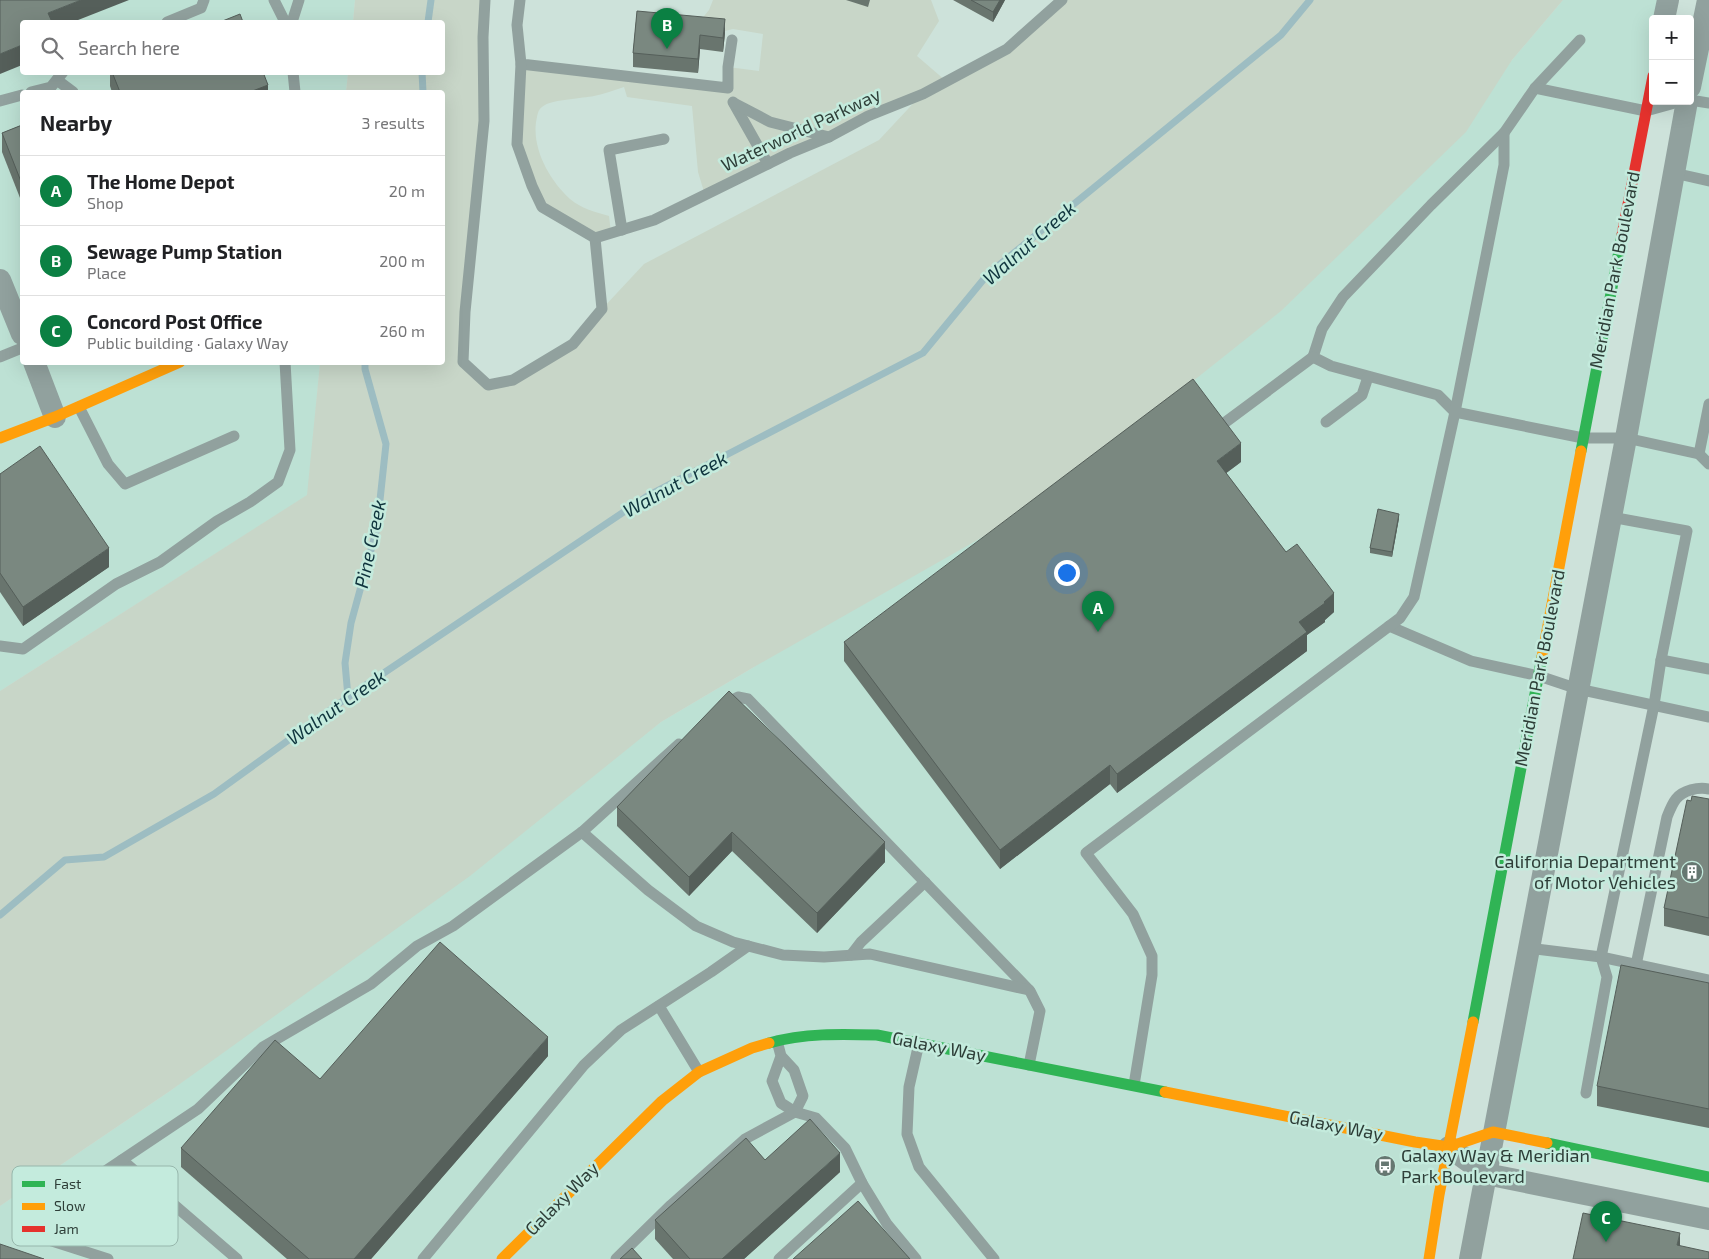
<!DOCTYPE html>
<meta charset="utf-8">
<style>
:root{--surface:#fff;--page:#f6f6f6;--text:#202124;--muted:#757577;--line:#e0e0e0;--accent:#0b8043}
body{margin:0;font-family:"Exo 2",sans-serif;background:var(--page);color:var(--text)}
.controls{position:absolute;right:15px;top:15px;display:grid;overflow:hidden;border-radius:5px;box-shadow:0 5px 20px #0002}
.controls button{width:45px;height:45px;display:grid;place-items:center;padding:0;border:0;border-bottom:1px solid var(--line);background:var(--surface);color:var(--text);font:25px sans-serif}
.you{position:absolute;left:1066px;top:572px;width:18px;height:18px;margin:-12px;border:4px solid #fff;border-radius:50%;background:#1a73e8;box-shadow:0 0 0 8px #1a73e833}
.badge{display:grid;place-items:center;width:32px;height:32px;border-radius:50%;background:var(--accent);color:#fff;font-size:16px;font-weight:700}
.pin{position:absolute;translate:-50% -41px;filter:drop-shadow(0 1px 2px #0008)}
.pin::after{content:'';position:absolute;top:26px;width:18px;height:15px;background:inherit;clip-path:polygon(0 0,100% 0,50% 100%)}
.list{margin:0;padding:0;list-style:none}
h2{display:flex;justify-content:space-between;align-items:center;height:65px;margin:0;padding:0 20px;font-size:21px}
h2 small{font-size:16px;font-weight:400;color:var(--muted)}
.list li{display:grid;grid-template-columns:32px 1fr auto;gap:15px;align-items:center;box-sizing:border-box;height:70px;padding:0 20px;border-top:1px solid var(--line)}
.list b{display:block;font-size:19px;white-space:nowrap}
.list p{margin:0;font-size:16px;white-space:nowrap;color:var(--muted)}
.list em{font-size:16px;font-style:normal;color:var(--muted)}
.icon{flex:none;width:28px;height:28px;fill:none;stroke:currentColor;stroke-width:2;stroke-linecap:round;stroke-linejoin:round}
.map{position:relative;flex:none;width:1709px;height:1259px;overflow:hidden}
.search{position:absolute;background:var(--surface);box-shadow:0 5px 20px #0002;left:20px;top:20px;width:425px;height:55px;display:flex;align-items:center;gap:12px;box-sizing:border-box;padding:0 18px;border-radius:5px;color:var(--muted);font-size:19px}
.panel{position:absolute;background:var(--surface);box-shadow:0 5px 20px #0002;left:20px;top:90px;width:425px;height:275px;border-radius:5px}
.map>svg:first-child{display:block}
.built{fill:#bde1d4}
.green{fill:#c8d6c8}
.lines{fill:none;stroke-linecap:round;stroke-linejoin:round}
.stream{stroke:#9dbdc2;stroke-width:7}
.lane{stroke:#91a19e;stroke-width:11}
.street{stroke:#91a19e;stroke-width:22}
.fast{stroke:#30b455;stroke-width:11}
.slow{stroke:#ff9f0a;stroke-width:11}
.jam{stroke:#e5322d;stroke-width:11}
.wall{fill:#69756e}
.shaded-wall{fill:#555f5a}
.building{fill:#7a8880;stroke:#555f5a}
.labels{text-anchor:middle;stroke-width:5;stroke-linejoin:round;paint-order:stroke}
.street-label{font-size:18px;fill:#2e3e38;stroke:#c4ebdd}
.poi-label{font-size:18px;fill:#2e3e38;stroke:#c4ebdd;text-anchor:end}
.water-label{font-size:19px;font-style:italic;fill:#0f343d;stroke:#c4ebdd}
.key{fill:#c4ebdd;stroke:#97b7ac;stroke-width:1}
.key-label{font-size:14px;fill:#2e3e38}
</style>
<div class="map">
<svg width="1709" height="1259" viewBox="0 0 1709 1259">
<rect width="100%" height="100%" fill="#cde2da"/>
<!-- built -->
<g class="built">
<path d="M0 0H355L353 22H22V72L348 73 346 92H22V362L320 363 308 495 0 691Z"/>
<path d="M1563 0H1668L1664 19H1653V76L1429 1259H0V1206L170 1091 661 722 754 667 1512 60Z"/>
<path d="M1709 0V717L1578 689Z"/>
<path d="M1528 948 1709 980V1177L1493 1132Z"/>
</g>
<!-- green -->
<path class="green" d="M355 0H485L484 121 463 362 489 385 513 380 573 344 602 309 644 264 879 140 921 95 705 195 698 172 692 106 627 97 624 87C614 90 604 94 594 96 583 98 553 100 545 105 539 108 538 112 537 117 530 146 549 180 570 199 582 209 595 212 609 216L611 233 595 238 542 207 517 144 521 64 727 88 728 67 759 71 763 34 733 29 725 31 717 30 700 21 709 10 713 0H931L939 21 917 56 946 81 1007 49 1062 0H1563L1512 60 1466 132 1281 311 1178 393 1002 526 754 667 661 722 470 876 170 1091 0 1206V691L307 495 320 363 442 362V92H346L348 73 442 72V22H353Z"/>
<g class="lines">
<!-- stream -->
<g class="stream">
<path d="M428 22 431 0"/>
<path d="M422 72 423 92"/>
<path d="M348 697 345 663 351 623 377 528 386 444 365 369V362"/>
<path d="M0 915 65 860 104 857 214 794 348 697 649 495 923 353 988 274 1281 35 1310 0"/>
</g>
<!-- lane -->
<g class="lane">
<path d="M274 0 285 22"/>
<path d="M485 0 483 37 484 121 465 312 463 362 488 385 513 380 573 344 602 309 595 238"/>
<path d="M520 0 517 25 521 64 728 88V67L732 40"/>
<path d="M167 22 201 8 204 0"/>
<path d="M292 22 299 0"/>
<path d="M1580 40 1535 88 1504 133 1431 205 1343 297 1322 329 1313 357 1331 366 1438 395 1455 412 1583 438H1626L1699 454 1709 464"/>
<path d="M521 64 517 144 532 186 542 207 595 238 654 220 790 153 829 137 868 116 923 94 1007 49 1062 0"/>
<path d="M293 72 295 92"/>
<path d="M57 80 73 92"/>
<path d="M1535 88 1646 111 1682 101"/>
<path d="M31 92 51 87 63 72"/>
<path d="M1690 100 1709 103"/>
<path d="M0 101 22 95"/>
<path d="M733 102 768 164"/>
<path d="M734 103 770 122 829 137"/>
<path d="M1674 173 1709 181"/>
<path d="M622 230 609 150 664 139"/>
<path d="M0 357 22 348"/>
<path d="M79 407 108 464 125 484 234 436"/>
<path d="M1326 422 1362 395 1368 377"/>
<path d="M1223 424 1313 357"/>
<path d="M1699 454 1709 404"/>
<path d="M1389 626 1471 661 1539 676 1578 689 1709 717"/>
<path d="M0 646 23 649 116 584 160 562 217 521 250 502 278 482 290 450 285 362"/>
<path d="M1661 660 1709 669"/>
<path d="M723 705 738 697 748 699 1030 991 1040 1011 1029 1065"/>
<path d="M582 832 648 890 696 926 733 942 783 955 824 957 870 954 1029 990"/>
<path d="M1528 948 1601 957 1709 980"/>
<path d="M851 955 861 942 925 882"/>
<path d="M1636 965 1667 817C1669 812 1672 804 1676 799 1683 790 1698 787 1709 789"/>
<path d="M659 1006 699 1072"/>
<path d="M777 1041 781 1056 794 1070 803 1096 795 1112 781 1103 772 1081 781 1056"/>
<path d="M919 1043 909 1087 907 1134 919 1167 994 1259"/>
<path d="M1134 1085 1152 975V956L1133 914 1086 853 1400 618 1414 597 1455 412 1504 165V133"/>
<path d="M1586 1093 1607 977 1601 957 1654 705 1661 660 1687 531 1611 517"/>
<path d="M122 1160 237 1259"/>
<path d="M108 1259 52 1241 42 1234 37 1223 41 1214 198 1109 263 1047 371 984 417 946 453 926 582 832 679 744"/>
<path d="M423 1259 584 1065 621 1030 711 972 748 946"/>
<path d="M616 1259 671 1205 745 1139 795 1112 816 1118 845 1148 862 1183 887 1224 916 1259"/>
<path d="M779 1259 862 1183"/>
</g>
<!-- street -->
<g class="street">
<path d="M1664 19 1668 0"/>
<path d="M1690 87 1708 0"/>
<path d="M0 280 22 334"/>
<path d="M34 362 55 417"/>
<path d="M1449 1147 1486 1174 1709 1219"/>
<path d="M1470 1259 1626 438 1687 101"/>
</g>
<!-- fast -->
<g class="fast">
<path d="M1581 451 1622 235"/>
<path d="M1473 1022 1542 657"/>
<path d="M769 1043C804 1033 841 1034 877 1035L1165 1092"/>
<path d="M1547 1143 1709 1177"/>
</g>
<!-- slow -->
<g class="slow">
<path d="M0 438 55 417 180 362"/>
<path d="M1542 657 1581 451"/>
<path d="M1165 1092 1415 1142 1449 1147 1493 1132 1547 1143"/>
<path d="M502 1259 662 1101 699 1072 752 1048 769 1043"/>
<path d="M1429 1259 1439 1195 1473 1022"/>
</g>
<!-- jam -->
<path class="jam" d="M1622 235 1653 76"/>
</g>
<!-- wall -->
<g class="wall">
<path d="M846 0H870L868 7Z"/>
<path d="M953 0H1005L993 22Z"/>
<path d="M637 11 725 33 723 52 700 49 698 73 633 67V53Z"/>
<path d="M110 72H263L268 92H112L110 86Z"/>
<path d="M22 125V203L2 152V133Z"/>
<path d="M1241 462 1226 473 1286 552 1334 612 1325 620V622L1307 635V651L1117 793 1110 784 1000 869 844 661V642Z"/>
<path d="M0 474 109 567 23 626 0 592Z"/>
<path d="M1399 518 1392 557 1370 553V548Z"/>
<path d="M1709 799V936L1664 926V908L1691 801Z"/>
<path d="M617 807 885 862 817 933 732 851 689 896 617 826Z"/>
<path d="M1709 983V1128L1597 1106V1086Z"/>
<path d="M548 1056 371 1259H287L181 1167V1148L320 1079Z"/>
<path d="M765 1160 840 1172 744 1259H673L655 1239V1220Z"/>
</g>
<!-- shaded-wall -->
<g class="shaded-wall">
<path d="M81 0H129L73 22H48V13Z"/>
<path d="M1000 0H1005L993 22V12Z"/>
<path d="M725 19V33L723 52V38Z"/>
<path d="M700 35V49L698 73V59Z"/>
<path d="M22 45V65L0 74V54Z"/>
<path d="M268 85V92H250Z"/>
<path d="M1241 443V462L1217 480V461Z"/>
<path d="M1399 514V518L1392 557V552Z"/>
<path d="M109 548V567L23 626V607Z"/>
<path d="M1334 593V612L1325 620V622L1307 635V651L1117 793V774Z"/>
<path d="M1110 765V784L1000 869V850Z"/>
<path d="M732 832V851L689 896V877Z"/>
<path d="M885 842V862L817 933V913Z"/>
<path d="M548 1037V1056L371 1259H354Z"/>
<path d="M840 1153V1172L744 1259H722Z"/>
<path d="M1680 1233V1252L1677 1245Z"/>
</g>
<!-- building -->
<g class="building">
<path d="M0 0H81L48 13 52 22H22V45L0 54Z"/>
<path d="M971 0H1000L993 12Z"/>
<path d="M637 11 725 19 723 38 700 35 698 59 633 53Z"/>
<path d="M240 14 243 22H220Z"/>
<path d="M112 72H263L268 85 250 92H120Z"/>
<path d="M22 125V184L2 133Z"/>
<path d="M1193 379 1241 443 1217 461 1286 552 1297 544 1334 593 1324 602 1325 603 1299 622 1307 632 1117 774 1110 765 1000 850 844 642Z"/>
<path d="M40 446 109 548 23 607 0 573V474Z"/>
<path d="M1378 509 1399 514 1392 552 1370 548Z"/>
<path d="M729 691 885 842 817 913 732 832 689 877 617 807Z"/>
<path d="M1692 796 1709 799V918L1664 908 1687 800 1691 801Z"/>
<path d="M440 942 548 1037 354 1259H309L181 1148 275 1040 320 1079Z"/>
<path d="M1621 965 1709 983V1109L1597 1086Z"/>
<path d="M810 1119 840 1153 722 1259H690L655 1220 746 1138 765 1160Z"/>
<path d="M858 1201 910 1259H793Z"/>
<path d="M1583 1213 1680 1233 1677 1245 1709 1252V1259H1573Z"/>
<path d="M0 1244 44 1259H0Z"/>
<path d="M632 1248 642 1259H620Z"/>
</g>
<!-- icons -->
<defs>
<g id="building-disc" transform="scale(1.125)"><circle r="9.5" fill="#667771" stroke="#c4ebdd"/><path d="M-4-6H4V6H1V3H-1V6H-4ZM-2.5-4.3h1.7v1.8h-1.7ZM.8-4.3h1.7v1.8H.8ZM-2.5-1h1.7V.8h-1.7ZM.8-1h1.7V.8H.8Z" fill="#fff"/></g>
<g id="bus-disc" transform="scale(1.125)"><circle r="9.5" fill="#667771" stroke="#c4ebdd"/><path d="M-5-6H5V4H4V6H2V4H-2V6H-4V4H-5ZM-3.5-4V0h7V-4ZM-3.5 1.2v1.5H-2V1.2ZM2 1.2v1.5H3.5V1.2Z" fill="#fff"/></g>
</defs>
<g fill-rule="evenodd">
<use href="#building-disc" x="1692" y="872"/>
<use href="#bus-disc" x="1385" y="1166"/>
</g>
<g class="labels">
<!-- street labels -->
<g class="street-label">
<text transform="translate(801 130) rotate(-25)" y="6">Waterworld Parkway</text>
<text transform="translate(1615 270) rotate(-79)" y="6">Meridian Park Boulevard</text>
<text transform="translate(1540 668) rotate(-79)" y="6">Meridian Park Boulevard</text>
<text transform="translate(939 1047) rotate(11)" y="6">Galaxy Way</text>
<text transform="translate(1336 1126) rotate(11)" y="6">Galaxy Way</text>
<text transform="translate(562 1199) rotate(-45)" y="6">Galaxy Way</text>
</g>
<!-- poi labels -->
<g class="poi-label">
<text x="1676" y="868">California Department<tspan x="1676" dy="21">of Motor Vehicles</tspan></text>
<text x="1401" y="1162" text-anchor="start">Galaxy Way &amp; Meridian<tspan x="1401" dy="21">Park Boulevard</tspan></text>
</g>
<!-- water labels -->
<g class="water-label">
<text transform="translate(1029 243) rotate(-41)" y="7">Walnut Creek</text>
<text transform="translate(675 484) rotate(-29)" y="7">Walnut Creek</text>
<text transform="translate(370 544) rotate(-78)" y="7">Pine Creek</text>
<text transform="translate(336 707) rotate(-35)" y="7">Walnut Creek</text>
</g>
</g>
<!-- legend -->
<rect x="12" y="1166" width="166" height="80" rx="8" class="key"/>
<rect x="22" y="1181" width="23" height="6" fill="#30b455"/>
<rect x="22" y="1203" width="23" height="7" fill="#ff9f0a"/>
<rect x="22" y="1226" width="23" height="6" fill="#e5322d"/>
<g class="key-label">
<text x="54" y="1189">Fast</text>
<text x="54" y="1211">Slow</text>
<text x="54" y="1234">Jam</text>
</g>
</svg>
<div class="controls">
<button>+</button>
<button>−</button>
</div>
<div class="you"></div>
<div class="pin badge" style="left:1098px;top:632px">A</div>
<div class="pin badge" style="left:667px;top:49px">B</div>
<div class="pin badge" style="left:1606px;top:1242px">C</div>
<div class="search"><svg class="icon" aria-label="search" viewBox="0 0 24 24"><circle cx="10" cy="10" r="6"/><path d="M15 15l6 6"/></svg>Search here</div>
<section class="panel">
<h2>Nearby<small>3 results</small></h2>
<ul class="list">
<li><span class="badge">A</span><div><b>The Home Depot</b><p>Shop</p></div><em>20 m</em></li>
<li><span class="badge">B</span><div><b>Sewage Pump Station</b><p>Place</p></div><em>200 m</em></li>
<li><span class="badge">C</span><div><b>Concord Post Office</b><p>Public building · Galaxy Way</p></div><em>260 m</em></li>
</ul>
</section>
</div>
